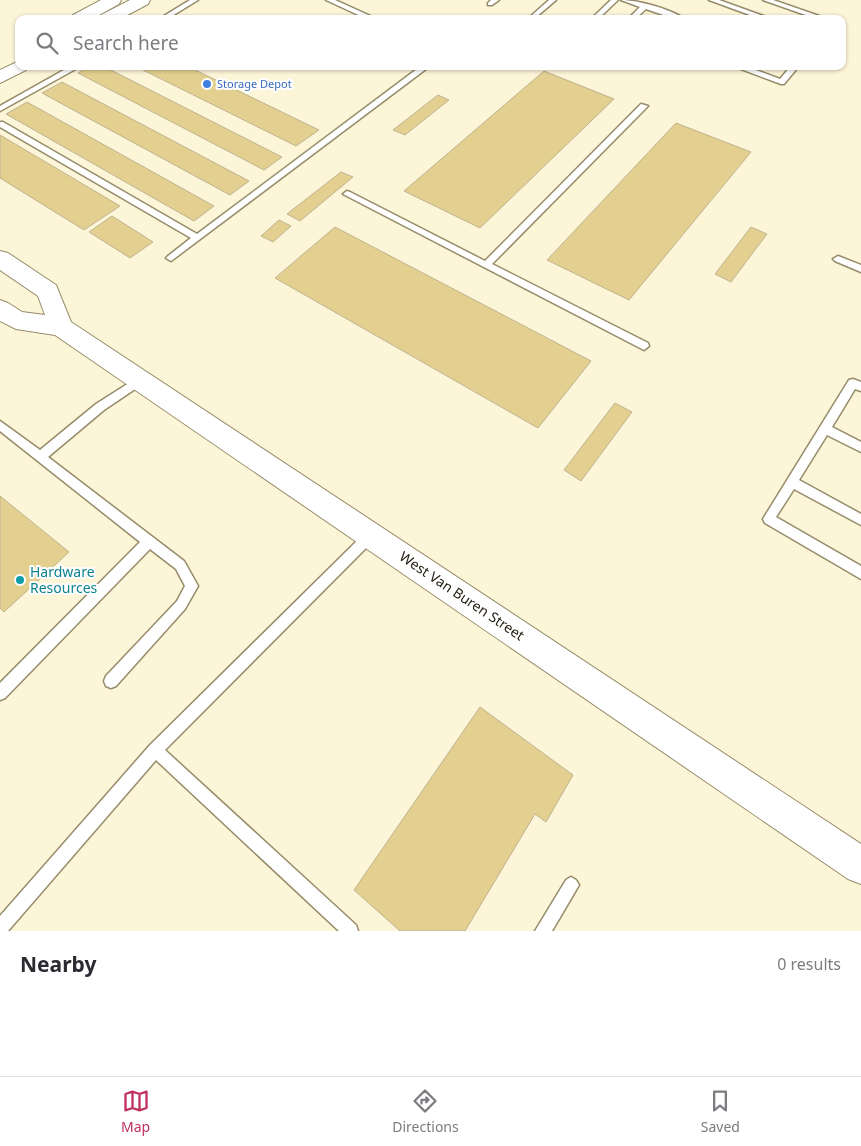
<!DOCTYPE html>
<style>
:root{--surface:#fff;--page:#f2f2f3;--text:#2b2b33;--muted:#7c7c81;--line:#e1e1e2;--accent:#c0325e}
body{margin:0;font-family:"Noto Sans",sans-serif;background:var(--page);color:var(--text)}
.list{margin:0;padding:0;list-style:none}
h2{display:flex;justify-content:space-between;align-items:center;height:65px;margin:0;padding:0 20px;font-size:21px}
h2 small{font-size:16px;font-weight:400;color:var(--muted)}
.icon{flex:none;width:28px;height:28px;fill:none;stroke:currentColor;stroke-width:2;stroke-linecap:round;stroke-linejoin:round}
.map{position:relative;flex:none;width:861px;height:931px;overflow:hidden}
.search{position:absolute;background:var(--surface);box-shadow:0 1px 4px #0004;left:15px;right:15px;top:15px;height:55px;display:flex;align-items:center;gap:12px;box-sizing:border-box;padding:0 18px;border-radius:10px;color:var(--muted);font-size:19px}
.sheet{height:145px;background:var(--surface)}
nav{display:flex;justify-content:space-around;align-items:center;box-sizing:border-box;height:70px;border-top:1px solid var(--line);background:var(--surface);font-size:14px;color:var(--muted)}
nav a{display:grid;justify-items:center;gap:2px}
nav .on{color:var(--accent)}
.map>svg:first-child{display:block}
.building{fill:#e3d090;stroke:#beb390}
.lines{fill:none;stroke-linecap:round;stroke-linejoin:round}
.service-casing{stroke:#968c6a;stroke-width:3}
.tertiary-casing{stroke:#968c6a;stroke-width:2}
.primary-casing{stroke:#968c6a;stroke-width:2}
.service{fill:#fff;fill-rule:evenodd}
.tertiary{fill:#fff;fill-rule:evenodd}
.primary{fill:#fff;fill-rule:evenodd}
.shop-dot{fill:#3f7fe0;stroke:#fff;stroke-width:2}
.culture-dot{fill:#0f9aa8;stroke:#fff;stroke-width:2}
.labels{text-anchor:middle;stroke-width:4;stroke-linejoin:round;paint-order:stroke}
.far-shop-label{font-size:11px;fill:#366cbe;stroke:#fff;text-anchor:start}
.culture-label{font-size:14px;fill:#0d838f;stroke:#fff;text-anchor:start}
.street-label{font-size:14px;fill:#262214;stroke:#fff}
</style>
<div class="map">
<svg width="861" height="931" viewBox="0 0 861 931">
<rect width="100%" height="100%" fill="#fdf5d7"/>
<!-- building -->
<g class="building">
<path d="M90 66H103L282 157 264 170 78 73Z"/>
<path d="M135 66H187L319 130 296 146Z"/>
<path d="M544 71 614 99 480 228 404 191Z"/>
<path d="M62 82 249 181 230 195 42 93Z"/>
<path d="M438 95 449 100 405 135 393 130Z"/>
<path d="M27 102 214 206 194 221 6 114Z"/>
<path d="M676 123 751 152 629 300 547 260Z"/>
<path d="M0 135 120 206 84 230 0 178Z"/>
<path d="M341 172 353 177 300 221 287 214Z"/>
<path d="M112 216 153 242 130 258 89 232Z"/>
<path d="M279 220 291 226 273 242 261 236Z"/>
<path d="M335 227 591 361 538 428 275 278Z"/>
<path d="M751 227 767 234 731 282 715 274Z"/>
<path d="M615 403 632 412 581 481 564 470Z"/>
<path d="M0 496 69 552 4 612 0 608Z"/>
<path d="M480 707 573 775 546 822 535 814 465 931H400L354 890Z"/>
</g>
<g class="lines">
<!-- service casing -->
<g class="service-casing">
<g id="service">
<path d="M190 0H198L167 19H159Z"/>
<path d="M326 0H335L377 19H367Z"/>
<path d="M491 0H499L492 5H488V3Z"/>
<path d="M549 0H556L535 18H531V16Z"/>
<path d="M611 0H618L598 19H591Z"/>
<path d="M621 0C638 0 670 9 685 19H675L646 9 635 19H628L640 7Z"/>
<path d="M709 0H719L772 19H761Z"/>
<path d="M763 0H773L828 19H817Z"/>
<path d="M71 66H81L0 111V106Z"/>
<path d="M421 66H430L171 261 166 258 168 256 191 238 0 127V122H3L197 234Z"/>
<path d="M733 66H745L780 79 791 66H799L784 84H781Z"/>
<path d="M641 104 648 106 492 264 648 343 649 346 644 350 343 194 347 191 350 192 485 261Z"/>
<path d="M838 256 861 265V272L835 261 833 259Z"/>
<path d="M140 376 144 377 145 380 144 383 104 410 48 457 184 561 198 586 185 609 116 686 111 688 106 686 104 681 106 676 177 601 185 586 176 569 150 549 5 698 0 700V683L140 542 0 431V421L40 450 96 404Z"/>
<path d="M853 379 861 382V391L855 389 832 427 861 442V452L827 435 799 480 861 514V525L794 489 776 517 861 566V579L765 523 763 519 849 380Z"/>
<path d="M371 530 375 531 377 535 375 539 165 750 356 925 358 931H339L156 760 8 931H0V916L150 745 367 531Z"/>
<path d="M571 877 576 880 579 885 552 931H535L566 880Z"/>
</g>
</g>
<!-- tertiary casing -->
<g class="tertiary-casing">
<g id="tertiary">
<path d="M101 0H121L119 4 92 19H71L73 15Z"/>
<path d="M130 0H150L148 4 120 19H99L101 15Z"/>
<path d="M19 61V66H29L26 70 0 83V70Z"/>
</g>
</g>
<!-- primary casing -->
<g class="primary-casing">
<path id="primary" d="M0 251 8 253 56 285 71 322 861 844V884L848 879 55 335 16 329 0 321V300L8 303 22 312 45 315 38 296 0 270Z"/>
</g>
<!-- service -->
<use href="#service" class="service"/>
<!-- tertiary -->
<use href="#tertiary" class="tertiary"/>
<!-- primary -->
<use href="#primary" class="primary"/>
</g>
<!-- markers -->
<circle class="shop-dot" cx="207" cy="84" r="5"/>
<circle class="culture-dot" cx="20" cy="580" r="5"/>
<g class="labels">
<!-- far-shop labels -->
<g class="far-shop-label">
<text x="217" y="88">Storage Depot</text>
</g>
<!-- culture labels -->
<g class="culture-label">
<text x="30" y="577">Hardware<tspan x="30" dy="16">Resources</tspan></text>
</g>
<!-- street labels -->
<g class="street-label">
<text transform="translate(462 596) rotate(34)" y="5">West Van Buren Street</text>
</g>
</g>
</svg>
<div class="search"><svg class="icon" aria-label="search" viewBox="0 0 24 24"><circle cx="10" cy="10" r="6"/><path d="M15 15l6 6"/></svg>Search here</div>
</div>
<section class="sheet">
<h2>Nearby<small>0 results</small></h2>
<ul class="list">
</ul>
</section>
<nav>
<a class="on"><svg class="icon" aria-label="map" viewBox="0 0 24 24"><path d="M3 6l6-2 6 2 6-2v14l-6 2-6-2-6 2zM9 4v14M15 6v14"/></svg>Map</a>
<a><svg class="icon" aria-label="directions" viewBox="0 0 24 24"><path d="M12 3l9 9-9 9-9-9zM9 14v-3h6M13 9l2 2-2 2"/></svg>Directions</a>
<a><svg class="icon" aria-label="saved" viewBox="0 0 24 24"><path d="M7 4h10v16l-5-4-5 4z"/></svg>Saved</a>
</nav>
